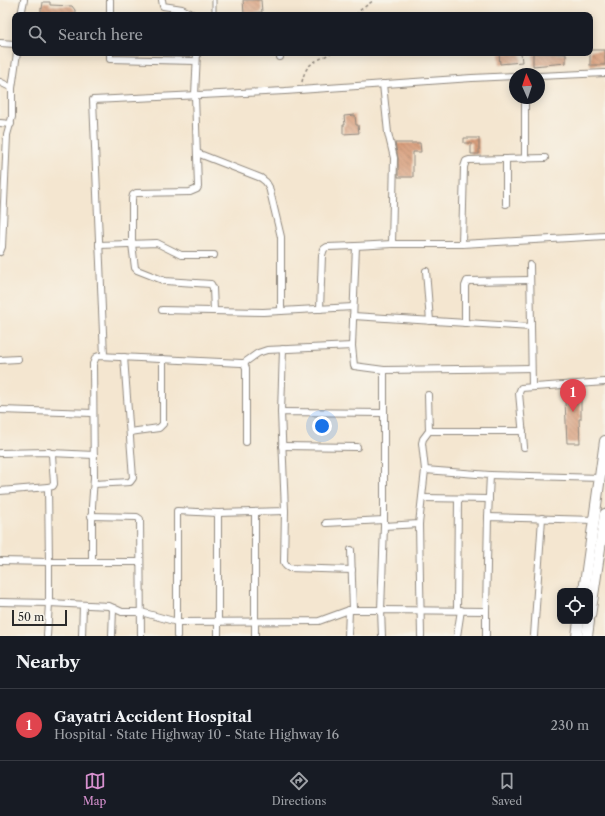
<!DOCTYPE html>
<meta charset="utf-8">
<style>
:root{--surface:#171b24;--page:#242831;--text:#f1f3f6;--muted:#9ea1a6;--line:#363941;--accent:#d690ce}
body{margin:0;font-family:"Libre Caslon Text",serif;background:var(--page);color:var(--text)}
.controls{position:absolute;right:12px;bottom:12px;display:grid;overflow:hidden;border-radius:8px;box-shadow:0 2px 10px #0003}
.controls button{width:36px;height:36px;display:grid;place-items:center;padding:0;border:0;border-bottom:1px solid var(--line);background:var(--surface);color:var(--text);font:20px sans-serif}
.compass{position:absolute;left:509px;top:68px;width:36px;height:36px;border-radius:50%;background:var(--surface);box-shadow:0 2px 10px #0003;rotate:357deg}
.scale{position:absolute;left:12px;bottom:10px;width:55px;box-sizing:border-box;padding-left:4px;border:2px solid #2b2b2b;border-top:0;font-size:11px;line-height:14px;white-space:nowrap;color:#2b2b2b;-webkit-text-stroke:3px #f7f3e8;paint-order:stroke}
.you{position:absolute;left:322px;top:426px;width:14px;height:14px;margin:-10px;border:3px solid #fff;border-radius:50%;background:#1a73e8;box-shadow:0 0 0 6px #1a73e833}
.badge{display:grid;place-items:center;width:26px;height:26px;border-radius:50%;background:var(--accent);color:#fff;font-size:13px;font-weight:700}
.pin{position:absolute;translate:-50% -33px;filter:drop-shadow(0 1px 2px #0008)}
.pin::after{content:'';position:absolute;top:21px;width:14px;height:12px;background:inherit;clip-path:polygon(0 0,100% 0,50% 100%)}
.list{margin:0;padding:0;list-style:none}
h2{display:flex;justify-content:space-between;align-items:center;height:52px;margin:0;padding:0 16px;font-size:17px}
h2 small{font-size:13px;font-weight:400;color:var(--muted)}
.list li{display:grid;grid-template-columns:26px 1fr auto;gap:12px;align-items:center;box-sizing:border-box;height:72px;padding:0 16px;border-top:1px solid var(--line)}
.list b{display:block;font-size:15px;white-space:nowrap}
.list p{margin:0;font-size:13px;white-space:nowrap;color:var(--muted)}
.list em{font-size:13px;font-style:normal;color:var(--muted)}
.icon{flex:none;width:22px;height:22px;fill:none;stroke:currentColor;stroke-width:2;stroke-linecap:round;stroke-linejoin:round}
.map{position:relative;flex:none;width:605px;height:636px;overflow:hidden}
.search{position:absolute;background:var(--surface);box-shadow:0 2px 10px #0003;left:12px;right:12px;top:12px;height:44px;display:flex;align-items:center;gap:10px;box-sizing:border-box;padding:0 14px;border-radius:8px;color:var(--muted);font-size:15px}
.sheet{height:124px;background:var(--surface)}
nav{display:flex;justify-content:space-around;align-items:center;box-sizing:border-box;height:56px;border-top:1px solid var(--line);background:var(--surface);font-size:11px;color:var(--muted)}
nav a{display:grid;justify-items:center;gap:2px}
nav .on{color:var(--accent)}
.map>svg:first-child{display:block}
.building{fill:url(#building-back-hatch)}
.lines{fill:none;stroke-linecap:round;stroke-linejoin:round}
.service-casing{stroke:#90887e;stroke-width:5}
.minor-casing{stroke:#90887e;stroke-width:8}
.trunk-casing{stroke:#90887e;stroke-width:12}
.path{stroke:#90887e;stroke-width:1.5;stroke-dasharray:3 3;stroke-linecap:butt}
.service{stroke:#fff;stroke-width:3}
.minor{stroke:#fff;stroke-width:6}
.trunk{stroke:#fff;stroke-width:10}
</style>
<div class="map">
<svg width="605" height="636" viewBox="0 0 605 636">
<defs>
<pattern id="building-back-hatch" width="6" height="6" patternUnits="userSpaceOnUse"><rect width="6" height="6" fill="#d89e7c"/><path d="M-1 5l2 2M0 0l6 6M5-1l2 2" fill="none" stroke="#af8166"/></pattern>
</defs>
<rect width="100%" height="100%" fill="#f7f3e8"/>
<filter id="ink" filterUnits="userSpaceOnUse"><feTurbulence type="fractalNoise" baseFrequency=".025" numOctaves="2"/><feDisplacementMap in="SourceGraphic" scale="8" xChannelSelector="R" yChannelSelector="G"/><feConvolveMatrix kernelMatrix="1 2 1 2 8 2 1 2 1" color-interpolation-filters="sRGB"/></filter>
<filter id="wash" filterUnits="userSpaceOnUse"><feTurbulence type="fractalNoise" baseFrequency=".012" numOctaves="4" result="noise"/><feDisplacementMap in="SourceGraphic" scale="16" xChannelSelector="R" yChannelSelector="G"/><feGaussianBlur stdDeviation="0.9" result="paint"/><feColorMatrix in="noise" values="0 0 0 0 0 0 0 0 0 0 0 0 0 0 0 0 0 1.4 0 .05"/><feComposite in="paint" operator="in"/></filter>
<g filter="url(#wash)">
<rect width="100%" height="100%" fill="#f4e6d0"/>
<g id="blocks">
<!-- building -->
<g class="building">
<path d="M243 0H261L262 12 244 14Z"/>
<path d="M43 2H50V5L72 6 75 10V15H41V8L42 9Z"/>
<rect x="590" y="50" width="15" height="15"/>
<path d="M499 53H521L522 62 500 64Z"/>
<path d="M533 53 566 54V63L533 66Z"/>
<path d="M355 115 356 125H358L359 133 343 134V125H345L344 116Z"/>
<path d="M464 138H479V154H471V143H464Z"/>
<path d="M395 143H420L421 152H413V177H398V158Z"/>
<path d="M581 388V419H579L580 443H567L565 401H564L563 390Z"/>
</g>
</g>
</g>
<g filter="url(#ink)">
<use href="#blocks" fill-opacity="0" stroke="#90887e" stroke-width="1"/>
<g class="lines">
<!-- service casing -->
<g class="service-casing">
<path id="service" d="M214 15V0"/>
</g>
<!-- minor casing -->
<g class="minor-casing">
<g id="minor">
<path d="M162 0 163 6 182 9 194 15"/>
<path d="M21 15 24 0"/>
<path d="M110 15V0"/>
<path d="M0 43 15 44"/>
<path d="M110 53V59L196 61"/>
<path d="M197 53 195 95 198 187 197 189 190 192 136 193 133 195 132 199V244L135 268 137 270 165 281 211 284 213 288 214 311"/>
<path d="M280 53V57"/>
<path d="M539 76 605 73"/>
<path d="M0 82 12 88V117L7 135 2 247 0 252"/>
<path d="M383 84 388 133 394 158 392 244"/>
<path d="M12 88 17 53"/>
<path d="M0 123 11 124"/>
<path d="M197 153 261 178 266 182 269 187 281 237V311"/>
<path d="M506 159V204"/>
<path d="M525 159V98"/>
<path d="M462 244 464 167 466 161 469 160 545 158"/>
<path d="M99 245 157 243 181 255H214"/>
<path d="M530 265 532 387"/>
<path d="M426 271 430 321"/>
<path d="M320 309 322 255 324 249 327 247 356 246"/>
<path d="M162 310 263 312 353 307"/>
<path d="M353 316 531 327"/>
<path d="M465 323V286L467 281 530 280"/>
<path d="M104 356 93 100 285 91 472 78 515 76"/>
<path d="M0 360 18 359"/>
<path d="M244 363 246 368V442"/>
<path d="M384 370 531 368"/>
<path d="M428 395 429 431"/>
<path d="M0 410 93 413"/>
<path d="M281 412 283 349"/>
<path d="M384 413V370L354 366 352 346 356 246 392 244H462L605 236"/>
<path d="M130 432 159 428 163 424V359"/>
<path d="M282 446 357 447"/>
<path d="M524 447 519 393 521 388 605 382"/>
<path d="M0 453 49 452 52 455 54 484 53 486 48 487 49 562H140"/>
<path d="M51 453 94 455"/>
<path d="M425 470 422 443 423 439 429 431H523"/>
<path d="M490 475 600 478"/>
<path d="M94 484 130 482 133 478 124 357"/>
<path d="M0 491 48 487"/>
<path d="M422 498 489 499"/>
<path d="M285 511 284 562 286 566 289 568 352 570"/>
<path d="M255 512V636"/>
<path d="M91 516 137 517 140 519 141 636"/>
<path d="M326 523 384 520"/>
<path d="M419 524 421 636"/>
<path d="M384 526 419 524 425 470 490 475 488 517"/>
<path d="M351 550 353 610"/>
<path d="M0 561 49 562V603L109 606 122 612H141L177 622 319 621 349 610H381L384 526V413L281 412 285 511 218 513"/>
<path d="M92 562V506L94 478 93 364 96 357 99 356 241 363H244L258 353 267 350 352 346"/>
<path d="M0 602 49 603 47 636"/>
<path d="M457 610 458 499"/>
<path d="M486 611V636"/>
<path d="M82 636 83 605"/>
<path d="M112 636 113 608"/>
<path d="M177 636V511L218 513V636"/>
<path d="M348 636 349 610"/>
<path d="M382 636 381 610 486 611 488 517 595 520"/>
<path d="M457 636 461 610"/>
<path d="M534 636 542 518"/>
</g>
</g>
<!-- trunk casing -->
<g class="trunk-casing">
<g id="trunk">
<path d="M584 591 605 441"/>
<path d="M590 616 605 514"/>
<path d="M577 636 579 621"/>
<path d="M587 636 589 621"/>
</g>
</g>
<!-- path -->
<g class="path">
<path d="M356 15 359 11 374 0"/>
<path d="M302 82C306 62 314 63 331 53"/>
</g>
<!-- service -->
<use href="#service" class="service"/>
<!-- minor -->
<use href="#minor" class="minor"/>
<!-- trunk -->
<use href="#trunk" class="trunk"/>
</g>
</g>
</svg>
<div class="controls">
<button><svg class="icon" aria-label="locate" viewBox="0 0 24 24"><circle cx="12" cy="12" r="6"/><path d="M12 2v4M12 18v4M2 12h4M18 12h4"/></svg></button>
</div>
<svg class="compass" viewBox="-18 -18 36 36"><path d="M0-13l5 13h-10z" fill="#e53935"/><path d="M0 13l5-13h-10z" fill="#9ea1a6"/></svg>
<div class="scale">50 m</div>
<div class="you"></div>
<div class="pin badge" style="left:573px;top:412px;background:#e0444e">1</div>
<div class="search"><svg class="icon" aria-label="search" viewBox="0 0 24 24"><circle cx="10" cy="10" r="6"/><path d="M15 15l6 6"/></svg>Search here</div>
</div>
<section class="sheet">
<h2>Nearby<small></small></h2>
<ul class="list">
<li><span class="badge" style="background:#e0444e">1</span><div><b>Gayatri Accident Hospital</b><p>Hospital · State Highway 10 - State Highway 16</p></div><em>230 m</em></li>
</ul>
</section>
<nav>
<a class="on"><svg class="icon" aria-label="map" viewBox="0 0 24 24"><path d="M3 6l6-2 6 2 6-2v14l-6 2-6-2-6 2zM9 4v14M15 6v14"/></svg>Map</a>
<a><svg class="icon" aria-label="directions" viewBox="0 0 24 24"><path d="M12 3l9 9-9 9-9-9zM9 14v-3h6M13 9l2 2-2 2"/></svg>Directions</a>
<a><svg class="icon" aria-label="saved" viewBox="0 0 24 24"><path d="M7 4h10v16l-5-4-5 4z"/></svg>Saved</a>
</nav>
